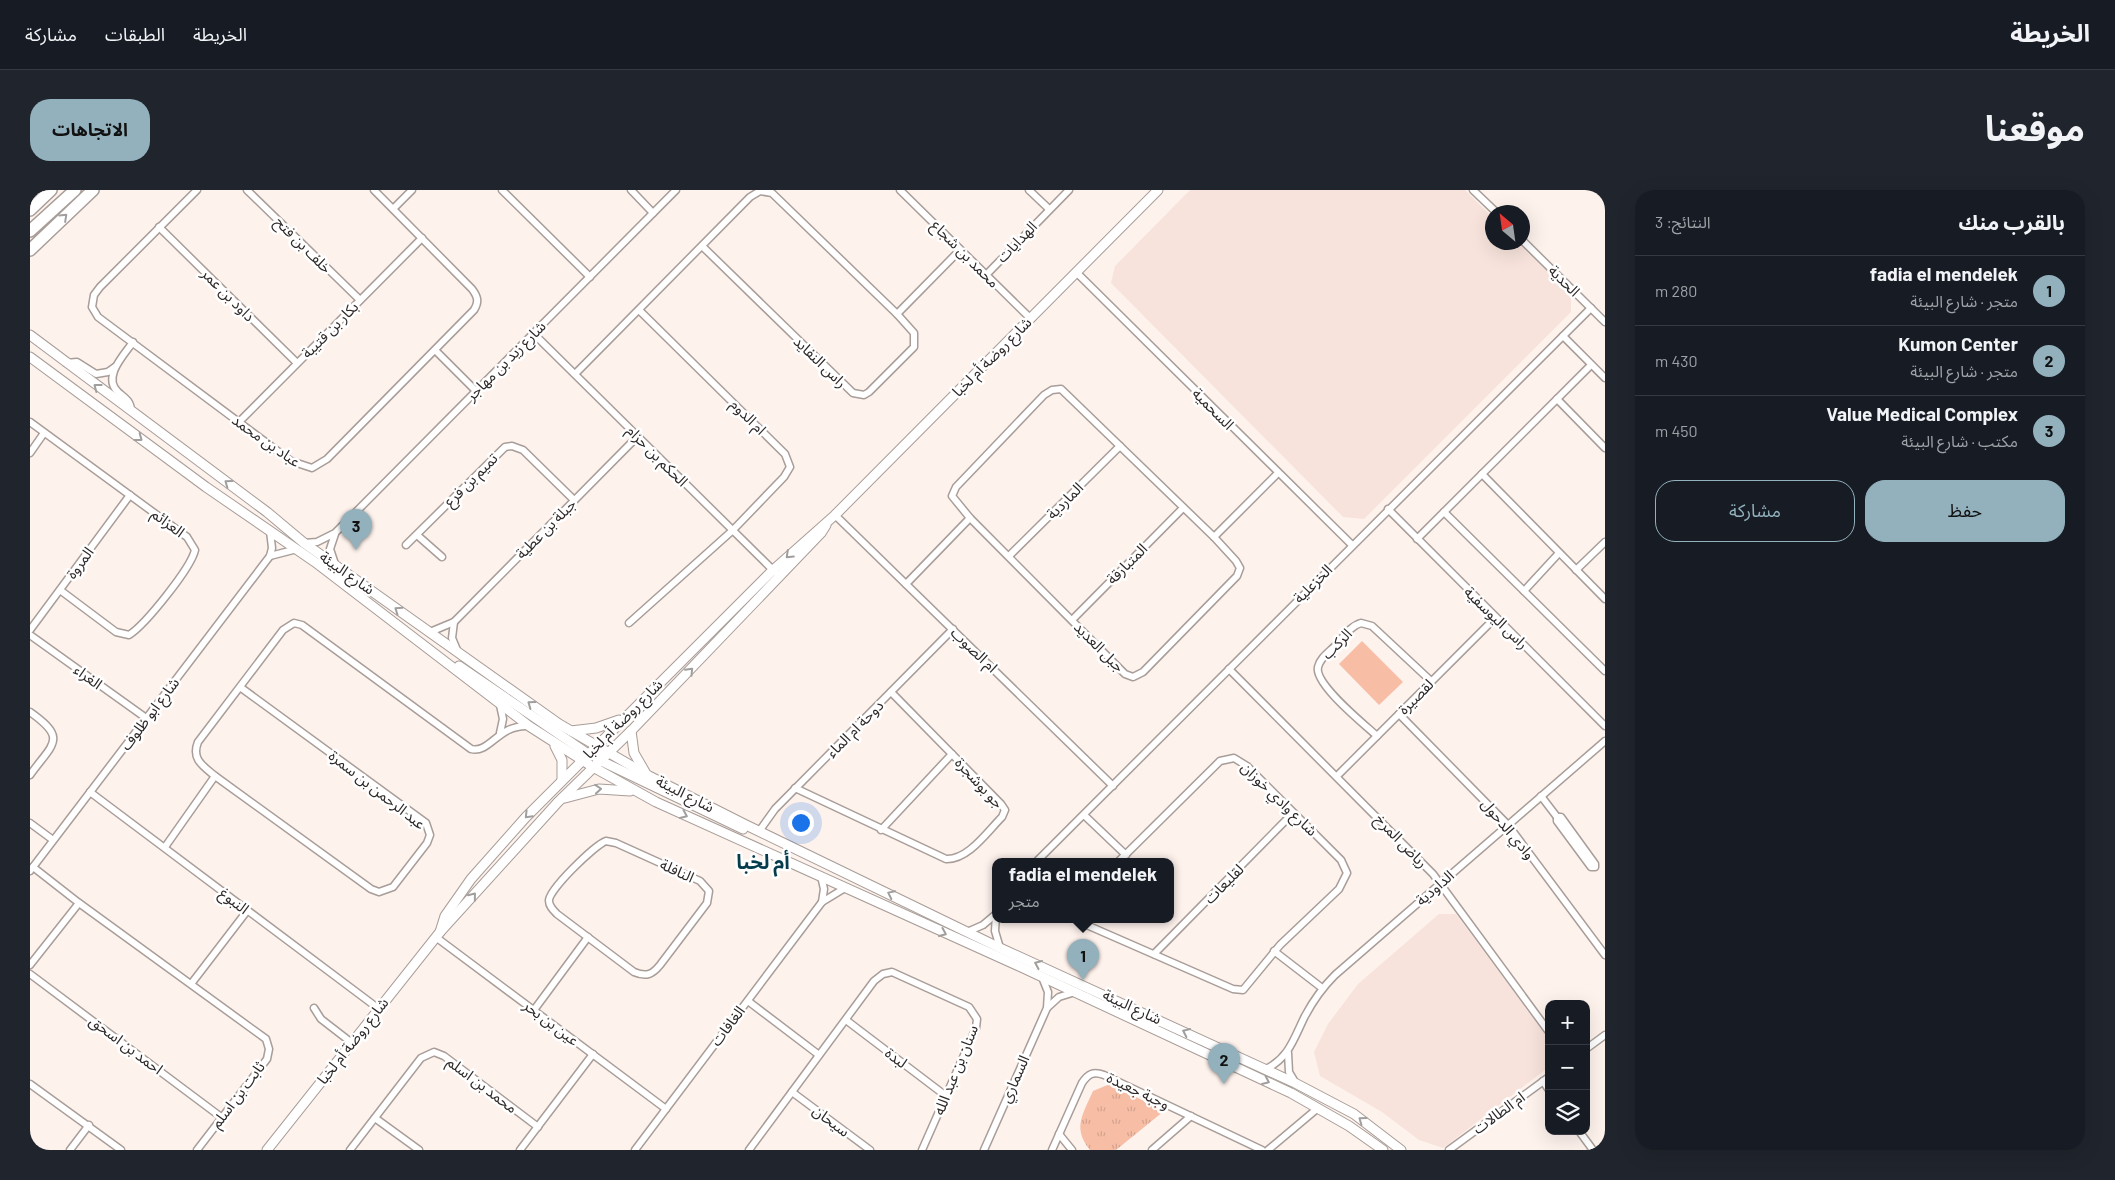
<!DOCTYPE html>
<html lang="ar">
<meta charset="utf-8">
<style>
:root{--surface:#171b24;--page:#20242c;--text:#f1f3f6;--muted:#9ea1a6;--line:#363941;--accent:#92b1bc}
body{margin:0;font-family:Barlow,"Noto Sans Arabic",sans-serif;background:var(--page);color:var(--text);direction:rtl}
.controls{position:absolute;right:15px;bottom:15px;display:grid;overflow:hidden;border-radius:10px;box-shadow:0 5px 20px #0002}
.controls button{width:45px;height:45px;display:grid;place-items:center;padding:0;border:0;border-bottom:1px solid var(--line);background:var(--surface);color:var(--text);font:25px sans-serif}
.compass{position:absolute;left:1455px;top:15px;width:45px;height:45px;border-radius:50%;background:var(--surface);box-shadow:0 5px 20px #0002;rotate:331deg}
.you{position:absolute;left:770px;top:632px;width:18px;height:18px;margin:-12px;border:4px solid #fff;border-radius:50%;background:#1a73e8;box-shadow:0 0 0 8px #1a73e833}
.badge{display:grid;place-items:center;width:32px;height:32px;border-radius:50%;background:var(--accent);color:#111;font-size:16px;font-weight:700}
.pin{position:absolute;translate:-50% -41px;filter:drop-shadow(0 1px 2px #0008)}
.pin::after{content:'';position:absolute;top:26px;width:18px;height:15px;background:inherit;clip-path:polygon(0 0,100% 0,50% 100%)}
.popup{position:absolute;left:962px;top:668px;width:182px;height:65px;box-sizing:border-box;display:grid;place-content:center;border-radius:10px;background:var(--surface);filter:drop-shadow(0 1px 4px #0005);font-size:16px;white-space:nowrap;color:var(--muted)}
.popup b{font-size:19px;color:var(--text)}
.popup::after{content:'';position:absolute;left:50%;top:100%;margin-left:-10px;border:10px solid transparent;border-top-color:var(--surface)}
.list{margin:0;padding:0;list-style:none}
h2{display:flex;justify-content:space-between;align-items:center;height:65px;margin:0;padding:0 20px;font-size:21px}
h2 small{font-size:16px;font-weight:400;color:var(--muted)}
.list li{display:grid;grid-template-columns:32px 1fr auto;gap:15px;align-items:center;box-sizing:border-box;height:70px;padding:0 20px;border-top:1px solid var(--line)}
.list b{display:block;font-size:19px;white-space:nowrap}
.list p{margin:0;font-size:16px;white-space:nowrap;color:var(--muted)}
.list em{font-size:16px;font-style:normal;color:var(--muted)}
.actions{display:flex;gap:10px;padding:15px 20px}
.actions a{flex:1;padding:11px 0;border:1px solid var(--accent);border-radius:20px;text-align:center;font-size:18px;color:var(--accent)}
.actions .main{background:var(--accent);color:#111}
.icon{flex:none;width:28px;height:28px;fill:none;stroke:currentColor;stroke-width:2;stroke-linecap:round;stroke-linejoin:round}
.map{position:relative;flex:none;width:1575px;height:960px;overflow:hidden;direction:ltr;border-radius:20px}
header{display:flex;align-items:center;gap:30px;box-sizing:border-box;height:70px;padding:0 25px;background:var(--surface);border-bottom:1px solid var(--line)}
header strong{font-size:24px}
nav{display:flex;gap:28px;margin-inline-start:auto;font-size:18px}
.intro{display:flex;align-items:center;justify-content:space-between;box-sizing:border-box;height:120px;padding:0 30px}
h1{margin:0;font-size:35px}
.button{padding:12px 22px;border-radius:20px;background:var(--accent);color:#111;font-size:18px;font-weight:700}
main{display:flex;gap:30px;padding:0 30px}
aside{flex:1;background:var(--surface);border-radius:20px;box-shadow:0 5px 20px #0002}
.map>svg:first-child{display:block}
.built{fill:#f7e3db}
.grass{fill:url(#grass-tufts)}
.garden{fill:#f7bda5}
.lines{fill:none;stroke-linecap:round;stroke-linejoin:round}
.minor-casing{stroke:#a89d98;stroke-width:9}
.tertiary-casing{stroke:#a89d98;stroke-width:11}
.trunk-casing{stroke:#a89d98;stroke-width:14}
.minor{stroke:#fff;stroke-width:6}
.tertiary{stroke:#fff;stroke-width:9}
.trunk{stroke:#fff;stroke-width:11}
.oneway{stroke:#a19f9e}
.labels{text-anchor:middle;stroke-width:5;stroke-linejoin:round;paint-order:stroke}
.street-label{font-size:15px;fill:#2e2928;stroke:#fff}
.district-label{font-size:20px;font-weight:bold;fill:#053d4d;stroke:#fff}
</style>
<header>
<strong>الخريطة</strong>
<nav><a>الخريطة</a><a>الطبقات</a><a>مشاركة</a></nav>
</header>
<div class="intro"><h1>موقعنا</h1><a class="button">الاتجاهات</a></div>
<main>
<aside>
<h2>بالقرب منك<small>النتائج: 3</small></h2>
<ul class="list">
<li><span class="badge">1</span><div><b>fadia el mendelek</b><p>متجر · شارع البيئة</p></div><em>280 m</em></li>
<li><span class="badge">2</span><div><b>Kumon Center</b><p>متجر · شارع البيئة</p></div><em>430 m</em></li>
<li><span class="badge">3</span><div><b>Value Medical Complex</b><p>مكتب · شارع البيئة</p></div><em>450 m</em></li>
</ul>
<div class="actions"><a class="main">حفظ</a><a>مشاركة</a></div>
</aside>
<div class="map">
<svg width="1575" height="960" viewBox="0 0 1575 960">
<defs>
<pattern id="grass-tufts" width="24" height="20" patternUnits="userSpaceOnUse" patternTransform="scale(1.25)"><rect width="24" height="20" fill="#f7bda5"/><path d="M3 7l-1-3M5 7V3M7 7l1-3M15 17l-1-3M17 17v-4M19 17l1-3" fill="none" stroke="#d4a28e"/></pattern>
</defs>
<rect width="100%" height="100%" fill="#fef2ed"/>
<!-- built -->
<g class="built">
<path d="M1160 0H1435L1462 27V52L1489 53 1541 102V122L1334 329 1313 327 1081 93 1085 76Z"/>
<path d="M1409 724H1426L1519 850V877L1413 958 1389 950 1352 922 1290 886 1284 862 1298 834 1328 794Z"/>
</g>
<!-- grass -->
<path class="grass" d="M1080 894 1134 921 1086 960H1060C1042 938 1053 924 1063 901Z"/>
<!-- garden -->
<path class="garden" d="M1332 451 1373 492 1349 515 1309 474Z"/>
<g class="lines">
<!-- minor casing -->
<g class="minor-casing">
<g id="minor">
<path d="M167 0 70 97 64 105 62 117 68 127 261 271 282 278 297 269 444 120C449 112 448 107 442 99L344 0"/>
<path d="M217 0 330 110"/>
<path d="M472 0 560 87"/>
<path d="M601 0 623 23"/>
<path d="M870 0 1000 128"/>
<path d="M999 0 1019 19"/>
<path d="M1443 0 1466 22"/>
<path d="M363 19 382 0"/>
<path d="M129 37 267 173"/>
<path d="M1492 50 1575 132"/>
<path d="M1046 82 1322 355"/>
<path d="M956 85 1039 0"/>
<path d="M867 124 930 60"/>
<path d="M504 144 745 382"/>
<path d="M1533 146 1575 188"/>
<path d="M405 160 446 201"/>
<path d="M36 173 47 172 66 184 78 182 85 177"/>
<path d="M545 184 720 7 730 1 742 3 867 124 884 143V157L839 202 834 205 823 203 672 56"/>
<path d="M1031 199 1184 347 1206 371 1210 378 1207 386 1113 482 1103 487 1095 484 940 328 922 306 926 297 1014 205 1022 200Z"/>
<path d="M1527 209 1575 258"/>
<path d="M101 221C101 211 95 208 88 202 72 187 94 165 103 152"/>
<path d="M0 232 157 347 165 360C161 378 115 435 99 445L86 442 30 400"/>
<path d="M209 232 392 48"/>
<path d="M0 263 14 243"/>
<path d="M1452 284 1575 409"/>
<path d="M1358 319 1575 536"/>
<path d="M1414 322 1575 481"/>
<path d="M805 325 1083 596"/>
<path d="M305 344 300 359 305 374"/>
<path d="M387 345 412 367"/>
<path d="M1184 347 1248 283"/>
<path d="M1387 349 1561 175"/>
<path d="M274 353 287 352 305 343 646 0"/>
<path d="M376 355 475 257 482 256 493 260 544 310"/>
<path d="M240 366 267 359"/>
<path d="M979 366 1090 256"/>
<path d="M1546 380 1575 352"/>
<path d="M876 394 940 328"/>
<path d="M1494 401 1529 363"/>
<path d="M1042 430 1153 318"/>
<path d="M424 432 422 448 427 460"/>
<path d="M599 433 703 340 754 287 760 277 755 264 609 120"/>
<path d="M0 440 100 305"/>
<path d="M400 442 424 432 608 246"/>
<path d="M0 445 116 528"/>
<path d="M1199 479 1403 684 1519 842"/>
<path d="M210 497 396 633 400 645 397 653 363 697 349 702 341 699 185 586C173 576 161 569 168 552L253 440 264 433 272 435 441 559C460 564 468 534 499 536"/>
<path d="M0 522C38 549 23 553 0 585"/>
<path d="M1369 524 1478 635 1575 765"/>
<path d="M470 543 473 529 470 515"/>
<path d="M1347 546C1334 534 1284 494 1288 477 1290 468 1299 462 1305 456 1313 448 1320 436 1331 433L1342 436 1401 491"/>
<path d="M1307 586 1465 428"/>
<path d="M765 598 916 669C938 670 957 642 972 627L975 620 971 614 861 502"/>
<path d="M60 602 349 819"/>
<path d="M1511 606 1527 627"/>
<path d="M1054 625 1096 665"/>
<path d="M1527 627H1531L1565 674V677H1561L1527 631Z"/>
<path d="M0 633 23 650"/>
<path d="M730 640 745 619 923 439"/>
<path d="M851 640 922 564"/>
<path d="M576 651 586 653 670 691 679 701 677 713 630 775C622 785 616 787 604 782L527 724C523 720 519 716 519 711 518 700 565 655 576 651Z"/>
<path d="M135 657 185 586"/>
<path d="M1007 671 1561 118"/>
<path d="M3 677 49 713 236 849 239 859 237 869 167 960"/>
<path d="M0 681 240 366 242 358 240 341"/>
<path d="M791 686 794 699 792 712"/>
<path d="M966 725 965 741 970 758"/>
<path d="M1050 729 1059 736 1203 799 1213 800 1250 755 1309 699 1317 683 1311 670 1217 576 1204 568 1190 571 1089 671"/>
<path d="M937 742 953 735 966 724"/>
<path d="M407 748 636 919"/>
<path d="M1244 761 1292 798"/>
<path d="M1124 764 1263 623"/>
<path d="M0 775 49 713"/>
<path d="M0 784 191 927"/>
<path d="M161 794 217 721"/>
<path d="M718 811 789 865"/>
<path d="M1018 817 1029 807 1045 802"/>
<path d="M284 818 291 829 322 853"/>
<path d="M504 820 558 747"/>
<path d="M816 830 916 906"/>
<path d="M1556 859 1575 845"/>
<path d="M1258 863 1259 882 1265 892"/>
<path d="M1236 879C1259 868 1264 848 1275 826 1283 811 1293 797 1305 785L1575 551"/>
<path d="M1513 891 1519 900"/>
<path d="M0 894 91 960"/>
<path d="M762 902 840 960"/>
<path d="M345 928 389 960"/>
<path d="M1549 941 1563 960"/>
<path d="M1029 944 1042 960"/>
<path d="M40 960 59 935"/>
<path d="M320 960 391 868 404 862 414 866 508 937"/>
<path d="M490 960 563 864"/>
<path d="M605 960 792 712 815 698"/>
<path d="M719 960 844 791 853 784 862 782 939 817 947 829 946 838 892 960"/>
<path d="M954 960 1017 818 1018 802 1012 787"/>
<path d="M1022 960 1052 893C1058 884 1063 881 1074 885L1232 960"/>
<path d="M1122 960 1161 926"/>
<path d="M1238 960 1288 918"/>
<path d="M1419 960 1519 887"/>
</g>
</g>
<!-- tertiary casing -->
<g class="tertiary-casing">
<g id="tertiary">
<path d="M0 145 237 322 274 353 529 534 619 586 714 634 970 758 1265 893 1324 924 1371 960"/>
<path d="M0 167 176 297 285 372 499 536 563 577 626 612 991 777 1261 903 1319 936 1353 960"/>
<path d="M429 476 558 564 578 563"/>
<path d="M541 541 566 538 589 530"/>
<path d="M601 541 604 563 615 582"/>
<path d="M525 556 532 570V590"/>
<path d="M567 569 713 639"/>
<path d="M535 608 569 599 600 601"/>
<path d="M410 742 415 726 441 689 496 627 743 380 805 325 1128 0"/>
<path d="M237 960 410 742 528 612 601 541 791 343 796 335"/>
</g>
</g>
<!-- trunk casing -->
<g class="trunk-casing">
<g id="trunk">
<path d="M0 20 21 0"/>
<path d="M0 41 45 0"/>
<path d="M0 60 63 0"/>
</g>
</g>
<!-- minor -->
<use href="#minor" class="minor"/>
<!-- tertiary -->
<use href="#tertiary" class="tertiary"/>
<!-- trunk -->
<use href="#trunk" class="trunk"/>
</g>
<!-- one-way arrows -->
<defs><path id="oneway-chevron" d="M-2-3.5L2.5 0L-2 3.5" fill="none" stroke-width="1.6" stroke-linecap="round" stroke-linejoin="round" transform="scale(1.25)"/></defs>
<g class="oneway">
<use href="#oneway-chevron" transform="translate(34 27) rotate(-43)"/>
<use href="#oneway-chevron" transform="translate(67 197) rotate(-143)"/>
<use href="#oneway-chevron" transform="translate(109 248) rotate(37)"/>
<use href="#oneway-chevron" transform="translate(198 293) rotate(-144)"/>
<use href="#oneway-chevron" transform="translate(759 365) rotate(137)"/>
<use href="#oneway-chevron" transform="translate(368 420) rotate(-145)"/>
<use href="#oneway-chevron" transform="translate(660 481) rotate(-46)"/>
<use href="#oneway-chevron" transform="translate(501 514) rotate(-144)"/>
<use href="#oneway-chevron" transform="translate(568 599) rotate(-5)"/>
<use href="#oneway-chevron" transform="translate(498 625) rotate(134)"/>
<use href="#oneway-chevron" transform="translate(654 625) rotate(24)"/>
<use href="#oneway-chevron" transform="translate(861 704) rotate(-154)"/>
<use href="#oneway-chevron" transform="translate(443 706) rotate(-51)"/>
<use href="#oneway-chevron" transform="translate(913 743) rotate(24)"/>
<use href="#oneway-chevron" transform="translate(1008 774) rotate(-156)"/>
<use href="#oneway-chevron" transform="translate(1156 842) rotate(-155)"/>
<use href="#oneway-chevron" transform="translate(1236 891) rotate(25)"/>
<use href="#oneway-chevron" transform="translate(1332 930) rotate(-144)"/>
</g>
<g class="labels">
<!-- street labels -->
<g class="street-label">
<text transform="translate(987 52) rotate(-46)" y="5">الهدايات</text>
<text transform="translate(273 55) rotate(45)" y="5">خلف بن فتح</text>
<text transform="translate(935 64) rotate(45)" y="5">محمد بن شجاع</text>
<text transform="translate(1534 91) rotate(45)" y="5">الحدية</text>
<text transform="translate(198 105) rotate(45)" y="5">داود بن عمر</text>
<text transform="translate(300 140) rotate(-45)" y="5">بكار بن قتيبة</text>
<text transform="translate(962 167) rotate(-45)" y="5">شارع روضة أم لخبا</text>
<text transform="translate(476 171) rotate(-45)" y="5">شارع زيد بن مهاجر</text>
<text transform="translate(790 172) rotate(44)" y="5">راس النفايد</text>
<text transform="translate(1183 219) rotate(45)" y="5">السحمية</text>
<text transform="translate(718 227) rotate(45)" y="5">ام الدوم</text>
<text transform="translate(236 251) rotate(35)" y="5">عباد بن محمد</text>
<text transform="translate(627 266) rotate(45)" y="5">الحكم بن حزام</text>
<text transform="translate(441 290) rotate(-45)" y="5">تميم بن فرع</text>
<text transform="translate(1035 311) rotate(-45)" y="5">الماردية</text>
<text transform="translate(138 333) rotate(37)" y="5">العزائم</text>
<text transform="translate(516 339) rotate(-45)" y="5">جبلة بن عطية</text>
<text transform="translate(50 373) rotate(-54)" y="5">المروة</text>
<text transform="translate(1097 374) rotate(-45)" y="5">المتبارقة</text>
<text transform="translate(317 383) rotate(35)" y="5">شارع البيئة</text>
<text transform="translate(1283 394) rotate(-45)" y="5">الخزعلية</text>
<text transform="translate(1466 428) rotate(44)" y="5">راس اليوسفية</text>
<text transform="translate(1307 454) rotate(-46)" y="5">الركب</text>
<text transform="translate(1069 457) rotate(45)" y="5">جبل العديد</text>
<text transform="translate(944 460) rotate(44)" y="5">ام الصوب</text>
<text transform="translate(58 487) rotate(36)" y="5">الغراء</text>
<text transform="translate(1386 507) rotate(-45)" y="5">لقصيرة</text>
<text transform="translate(120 524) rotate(-53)" y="5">شارع ابو ظلوف</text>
<text transform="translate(593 529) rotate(-45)" y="5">شارع روضة أم لخبا</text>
<text transform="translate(825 539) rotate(-45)" y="5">دوحة ام الماء</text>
<text transform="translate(949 593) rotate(47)" y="5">جو بوشجرة</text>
<text transform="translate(347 600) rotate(38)" y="5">عبد الرحمن بن سمرة</text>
<text transform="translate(655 604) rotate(27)" y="5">شارع البيئة</text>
<text transform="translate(1249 609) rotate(44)" y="5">شارع وادي خوزان</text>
<text transform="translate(1478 639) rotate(50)" y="5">وادي الدحول</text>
<text transform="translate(1371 651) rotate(46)" y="5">رياض المرخ</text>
<text transform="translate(647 681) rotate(25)" y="5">النافلة</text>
<text transform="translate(1194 694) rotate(-45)" y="5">لقليعات</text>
<text transform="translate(1405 698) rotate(-41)" y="5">الداودية</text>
<text transform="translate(204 711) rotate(38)" y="5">النبوغ</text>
<text transform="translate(1102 817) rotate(25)" y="5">شارع البيئة</text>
<text transform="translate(521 833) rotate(37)" y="5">عين بن بحر</text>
<text transform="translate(698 836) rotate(-53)" y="5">الغافات</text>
<text transform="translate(323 851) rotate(-52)" y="5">شارع روضة أم لخبا</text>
<text transform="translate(96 855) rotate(37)" y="5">احمد بن اسحق</text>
<text transform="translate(866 868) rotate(37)" y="5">لبدة</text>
<text transform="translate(926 880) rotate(-68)" y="5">سنان بن عبد الله</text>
<text transform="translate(985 889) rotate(-66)" y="5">السماري</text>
<text transform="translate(452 895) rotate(37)" y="5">محمد بن اسلم</text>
<text transform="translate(1108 901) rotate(25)" y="5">وجبة جعيدة</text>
<text transform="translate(208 905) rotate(-53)" y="5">ثابت بن اسلم</text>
<text transform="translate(1469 923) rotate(-36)" y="5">ام الطالات</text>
<text transform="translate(801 931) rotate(37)" y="5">سيحان</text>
</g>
<!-- district labels -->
<g class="district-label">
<text x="733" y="679">أم لخبا</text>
</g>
</g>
</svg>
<div class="controls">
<button>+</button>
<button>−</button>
<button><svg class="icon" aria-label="layers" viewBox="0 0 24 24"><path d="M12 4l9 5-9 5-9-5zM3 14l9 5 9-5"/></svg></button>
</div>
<svg class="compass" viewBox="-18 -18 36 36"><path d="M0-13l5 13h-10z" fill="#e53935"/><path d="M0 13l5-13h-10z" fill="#9ea1a6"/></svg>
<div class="you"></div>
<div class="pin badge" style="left:1053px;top:790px">1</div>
<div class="popup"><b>fadia el mendelek</b>متجر</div>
<div class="pin badge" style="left:1194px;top:894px">2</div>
<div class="pin badge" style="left:326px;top:360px">3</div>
</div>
</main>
